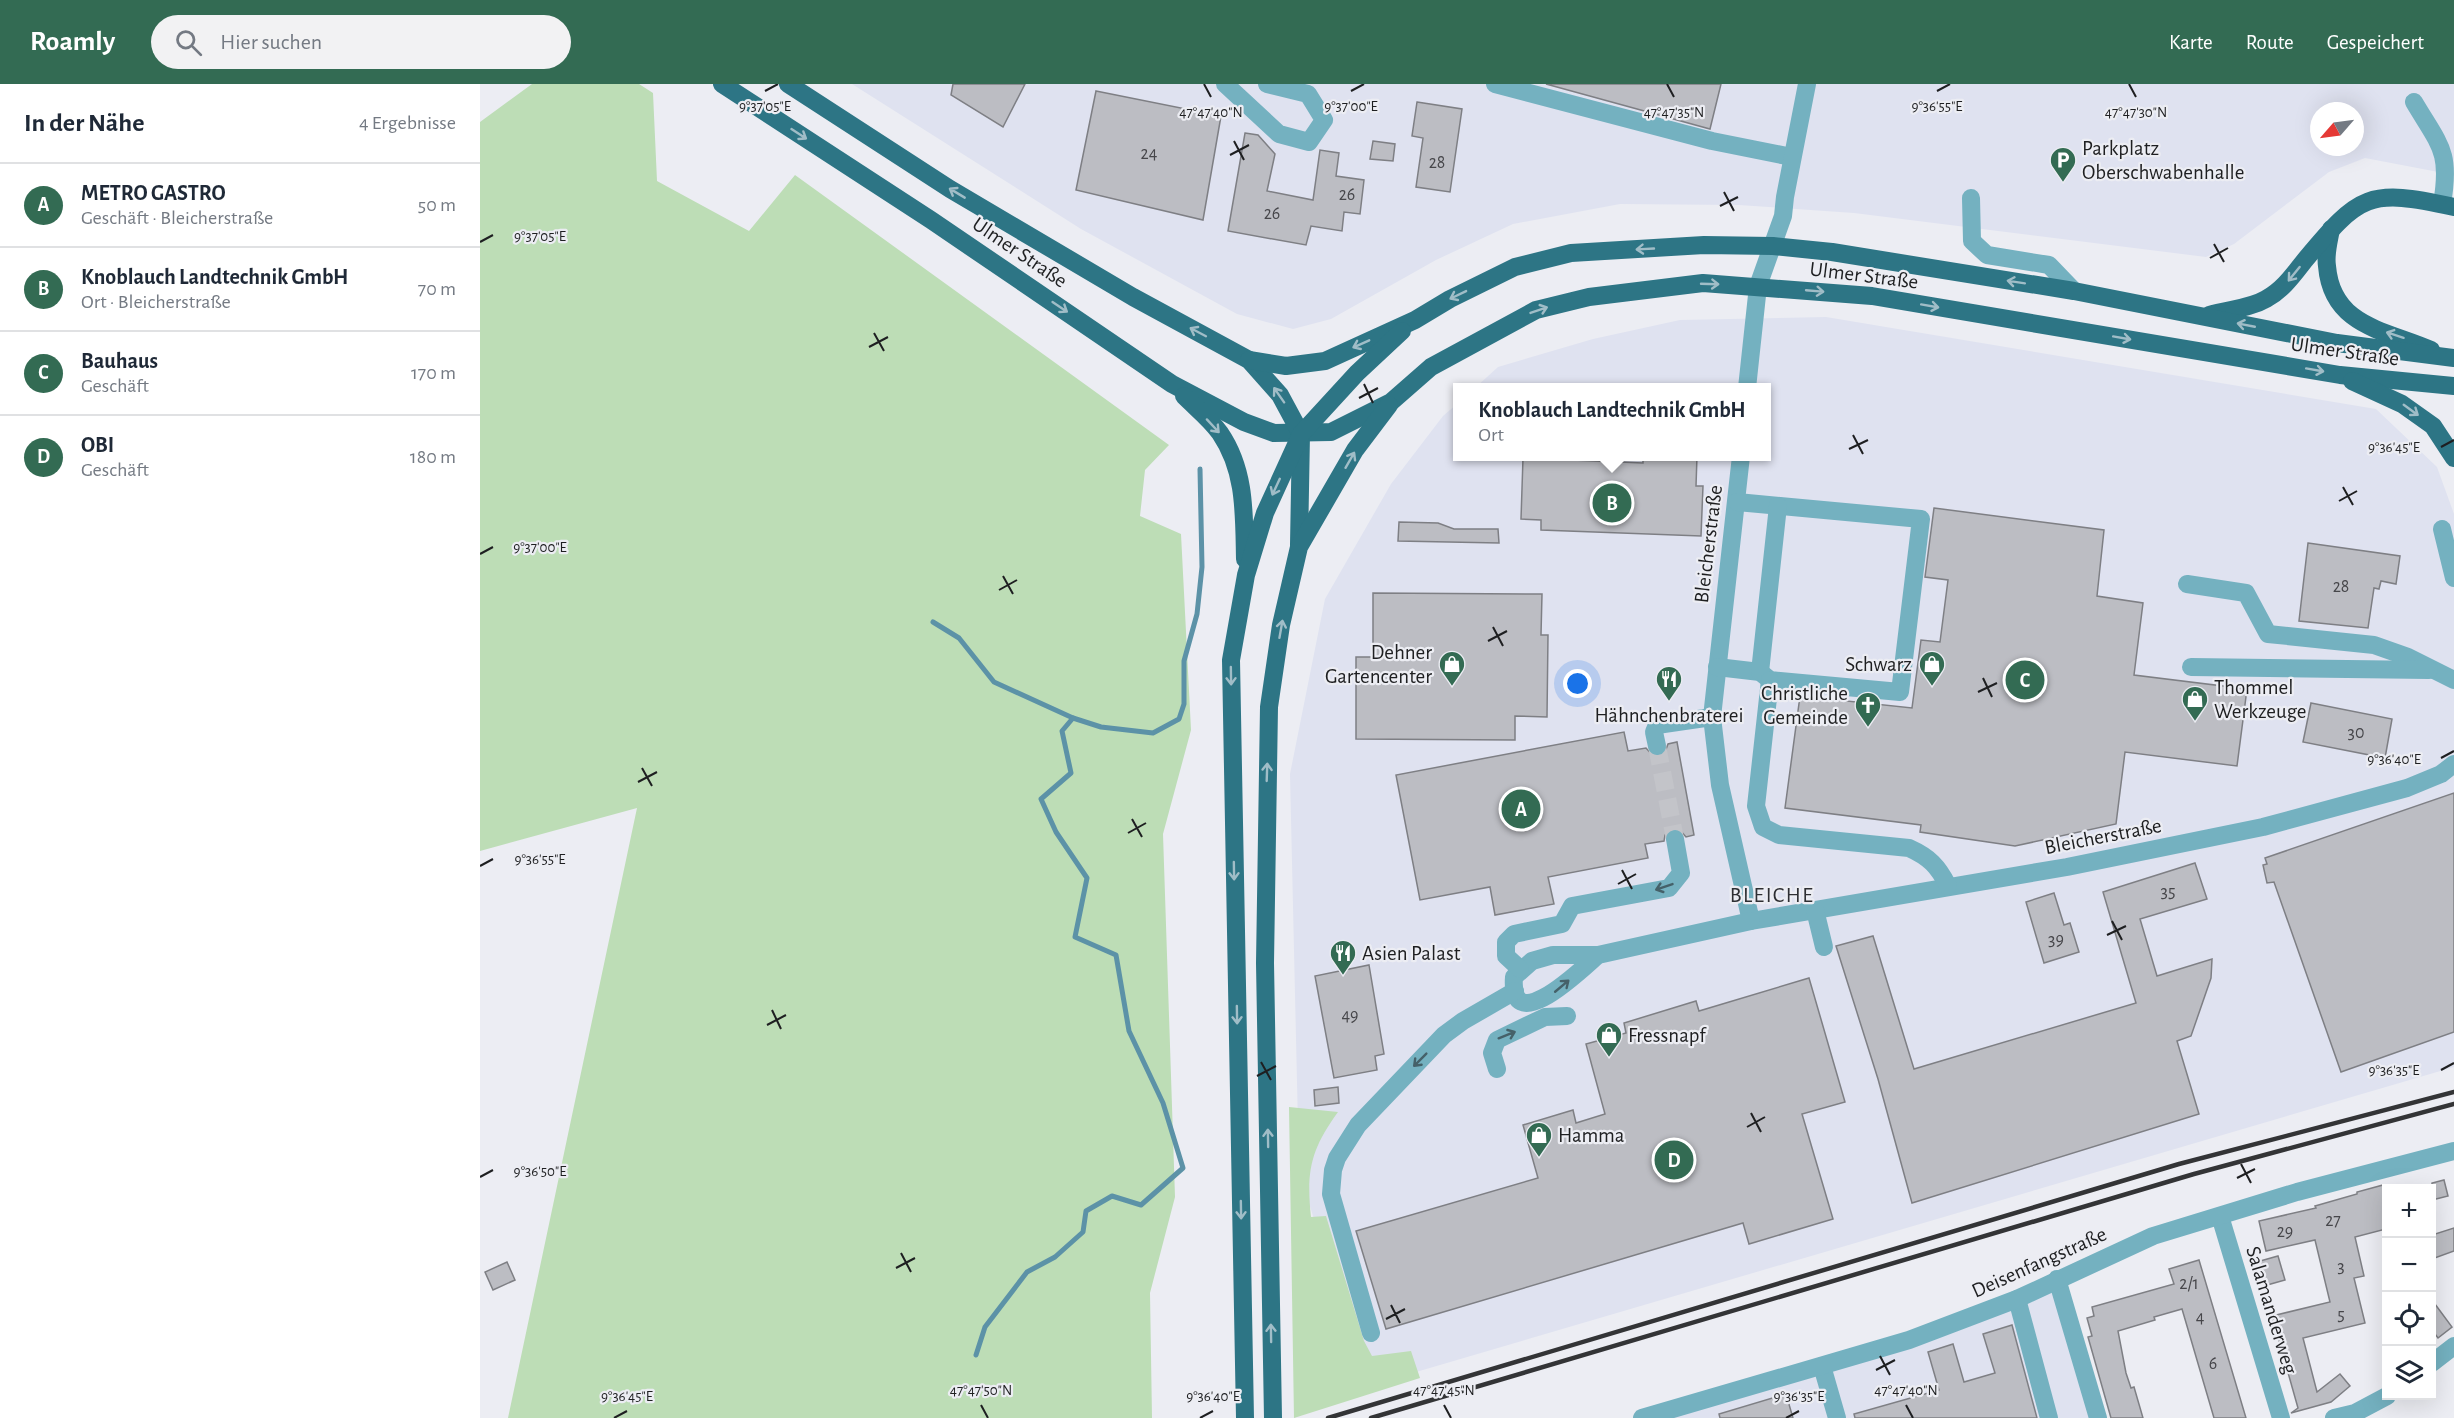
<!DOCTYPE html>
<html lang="de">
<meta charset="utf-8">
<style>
:root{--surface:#fff;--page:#f2f2f3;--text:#1f2937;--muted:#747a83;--line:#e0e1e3;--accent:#336b53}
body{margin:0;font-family:"Alegreya Sans",sans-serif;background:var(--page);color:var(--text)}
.controls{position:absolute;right:18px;bottom:18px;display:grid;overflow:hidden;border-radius:0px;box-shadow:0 6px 24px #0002}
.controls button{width:54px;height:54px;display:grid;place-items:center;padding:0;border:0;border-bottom:2px solid var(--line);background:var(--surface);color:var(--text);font:30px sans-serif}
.compass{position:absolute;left:1830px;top:18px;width:54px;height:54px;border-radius:50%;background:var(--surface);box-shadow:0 6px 24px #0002;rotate:242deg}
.you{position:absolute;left:1098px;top:600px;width:21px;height:21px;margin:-15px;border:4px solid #fff;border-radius:50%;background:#1a73e8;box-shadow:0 0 0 9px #1a73e833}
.badge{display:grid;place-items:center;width:39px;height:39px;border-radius:50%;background:var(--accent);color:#fff;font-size:20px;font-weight:700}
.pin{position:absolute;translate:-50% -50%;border:3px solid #fff;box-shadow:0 2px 6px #0006}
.popup{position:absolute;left:973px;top:299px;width:318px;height:78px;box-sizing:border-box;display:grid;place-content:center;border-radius:0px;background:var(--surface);filter:drop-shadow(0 2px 4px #0005);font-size:20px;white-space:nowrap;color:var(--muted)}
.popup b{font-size:22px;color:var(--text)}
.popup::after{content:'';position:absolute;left:50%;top:100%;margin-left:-12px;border:12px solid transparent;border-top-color:var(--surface)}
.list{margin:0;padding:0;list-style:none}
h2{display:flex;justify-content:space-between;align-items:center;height:78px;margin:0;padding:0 24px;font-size:26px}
h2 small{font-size:20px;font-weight:400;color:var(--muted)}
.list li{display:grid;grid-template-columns:39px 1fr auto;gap:18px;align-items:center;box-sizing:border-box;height:84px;padding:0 24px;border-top:2px solid var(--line)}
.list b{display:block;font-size:22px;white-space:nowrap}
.list p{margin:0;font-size:20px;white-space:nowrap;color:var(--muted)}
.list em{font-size:20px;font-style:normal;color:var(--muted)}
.icon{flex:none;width:33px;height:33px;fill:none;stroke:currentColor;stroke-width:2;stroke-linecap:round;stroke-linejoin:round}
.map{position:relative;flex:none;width:1974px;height:1334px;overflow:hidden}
header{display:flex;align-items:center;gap:36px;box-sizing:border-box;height:84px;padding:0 30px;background:var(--accent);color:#fff}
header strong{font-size:28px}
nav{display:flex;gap:33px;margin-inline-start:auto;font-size:21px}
.search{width:420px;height:54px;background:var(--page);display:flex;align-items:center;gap:15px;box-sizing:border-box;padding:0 21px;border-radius:33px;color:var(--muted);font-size:22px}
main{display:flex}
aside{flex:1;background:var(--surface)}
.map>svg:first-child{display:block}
.built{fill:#dfe2f0;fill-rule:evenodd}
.green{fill:#bdddb6}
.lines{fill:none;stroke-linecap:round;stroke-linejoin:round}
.stream{stroke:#5c92a7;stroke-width:5}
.building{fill:#bcbdc3;stroke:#7e7f84;stroke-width:1.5}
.minor-tunnel{stroke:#c3c4c9;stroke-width:18;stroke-dasharray:18 9;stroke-linecap:butt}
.minor{stroke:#74b1c0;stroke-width:18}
.major{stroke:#2d7585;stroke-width:18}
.rail{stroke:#333436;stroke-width:4.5}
.oneway{stroke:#a0bdc7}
.oneway2{stroke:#456169}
.ticks{fill:none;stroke:#1e1f21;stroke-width:2}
.labels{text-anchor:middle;stroke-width:4.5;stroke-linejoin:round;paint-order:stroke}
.number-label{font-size:18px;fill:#46464a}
.poi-label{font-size:21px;fill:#1e1f21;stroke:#ecedf3;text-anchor:start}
.street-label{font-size:21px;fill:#1e1f21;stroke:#ecedf3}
.neighbourhood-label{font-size:22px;letter-spacing:1.5px;fill:#2e2f33;stroke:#ecedf3}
.ticks-label{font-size:15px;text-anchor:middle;fill:#1e1f21;stroke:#ecedf3;stroke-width:4.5;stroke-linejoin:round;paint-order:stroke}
</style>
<header>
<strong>Roamly</strong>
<div class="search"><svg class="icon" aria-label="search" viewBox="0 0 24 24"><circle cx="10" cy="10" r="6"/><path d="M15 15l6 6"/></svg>Hier suchen</div>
<nav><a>Karte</a><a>Route</a><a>Gespeichert</a></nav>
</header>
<main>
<aside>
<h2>In der Nähe<small>4 Ergebnisse</small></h2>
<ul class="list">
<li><span class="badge">A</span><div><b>METRO GASTRO</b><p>Geschäft · Bleicherstraße</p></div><em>50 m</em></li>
<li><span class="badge">B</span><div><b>Knoblauch Landtechnik GmbH</b><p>Ort · Bleicherstraße</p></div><em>70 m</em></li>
<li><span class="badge">C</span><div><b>Bauhaus</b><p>Geschäft</p></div><em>170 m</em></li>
<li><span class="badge">D</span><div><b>OBI</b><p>Geschäft</p></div><em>180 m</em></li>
</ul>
</aside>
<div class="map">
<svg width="1974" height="1334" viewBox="0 0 1974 1334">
<rect width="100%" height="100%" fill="#ecedf3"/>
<!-- built -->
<g class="built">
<path d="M372 0H1974V91L1885 74 1849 88 1754 160 1726 173 1374 129 1259 121 1140 120 1033 140 956 176 851 235 813 245 757 230 601 145ZM1839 27H1875V63H1839Z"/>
<path d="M1346 233 1896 325 1957 383 1974 430V983L885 1303 819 1086 810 690 845 515 911 400 963 332 977 320 978 372H1286V304L996 303 1018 283 1113 255 1200 236Z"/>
<path d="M1577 1195 1618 1334H1162L1309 1292Z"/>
</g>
<!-- green -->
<g class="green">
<path d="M52 0H159L173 9 177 97 269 147 315 91 689 361 665 386 660 432 701 450 711 646 683 750 695 1113 670 1209 672 1334H28L157 724 0 767V38Z"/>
<path d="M809 1023 858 1028C831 1065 826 1087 831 1133L846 1132 884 1257 892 1272 931 1267 940 1294 814 1334Z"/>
</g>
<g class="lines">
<!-- stream -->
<g class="stream">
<path d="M453 538 479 554 514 598 593 634"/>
<path d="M496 1271 505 1243 547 1188 575 1173 603 1148 606 1127 632 1112 661 1121 703 1084 683 1019 649 947 636 871 595 853 607 794 576 748 561 715 591 689 582 647 593 634 621 643 673 649 699 635 704 620V577L717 530 722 483 720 385"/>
</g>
</g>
<!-- building -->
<g class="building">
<path d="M473 0H545L523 43 471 11Z"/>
<path d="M1066 0H1241L1230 45Z"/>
<path d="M616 7 741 32 723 136 596 106Z"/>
<path d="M937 18 982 25 970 108 936 103 943 54 932 52Z"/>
<path d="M765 49 778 51 795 70 787 107 833 116 840 66 859 69 856 92 884 96 880 130 864 128 862 147 831 142 826 161 748 147Z"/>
<path d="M893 57 915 60 913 77 890 75Z"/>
<path d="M1217 372 1216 402H1223L1221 452 1061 446V436L1041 435 1043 374 1163 379V373Z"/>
<path d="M1454 424 1624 446 1617 512 1663 519 1654 591 1767 605 1757 682 1645 668 1636 740 1535 762 1440 748 1441 741 1305 724 1320 612 1432 624 1441 556 1460 558 1468 496 1445 493Z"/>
<path d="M919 438 958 439 974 445H1018L1019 459 918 457Z"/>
<path d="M1828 459 1920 472 1916 500 1901 497 1899 505 1894 504 1888 544 1819 537Z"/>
<path d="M893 509 1062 510 1061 551H1068L1067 633 1035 632V656L876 655V573H893Z"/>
<path d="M1831 619 1912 635 1905 674 1823 658Z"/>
<path d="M1144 648 1148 667 1166 664 1174 673 1184 671 1188 660 1197 658 1214 751 1206 753 1199 745 1192 744 1185 751 1184 757 1165 760 1168 774 1068 793 1074 820 1015 831 1010 803 940 816 916 691Z"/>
<path d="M1974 709V948L1861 988 1794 798 1787 799 1783 781 1787 780 1785 774Z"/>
<path d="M1715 779 1727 815 1660 835 1677 892 1732 875 1731 894 1711 952 1697 957 1719 1030 1432 1119 1398 995 1356 862 1393 852 1434 985 1656 919 1623 808Z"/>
<path d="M1574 809 1584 841 1590 839 1599 868 1564 879 1546 818Z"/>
<path d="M889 881 904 970 895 972 897 986 854 994 835 892Z"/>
<path d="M1329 894 1365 1018 1322 1030 1353 1135 1269 1160 1263 1139 906 1245 876 1147 1058 1094 1043 1041 1093 1026 1096 1039 1125 1030 1106 960 1146 949 1144 939 1216 917 1219 927Z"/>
<path d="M858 1003 859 1019 835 1022 834 1006Z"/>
<path d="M1964 1096 1968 1112 1952 1116V1099Z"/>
<path d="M1903 1101 1906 1116V1145L1875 1153 1884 1192 1874 1194 1885 1239 1823 1254 1837 1308 1860 1290 1870 1302 1851 1318 1811 1329 1818 1324 1792 1232 1850 1218 1835 1156 1786 1167 1779 1137 1836 1124 1835 1122 1877 1110V1108Z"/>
<path d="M1974 1144V1167L1952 1175V1151Z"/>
<path d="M1798 1172 1805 1196 1780 1203 1773 1179Z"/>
<path d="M1719 1176 1766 1334H1734L1702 1225 1674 1233 1675 1236 1638 1247 1646 1289 1651 1304 1654 1303 1663 1334H1631L1608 1253 1612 1252 1607 1234 1614 1232 1612 1223 1694 1200 1689 1185Z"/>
<path d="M27 1178 35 1196 13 1206 5 1188Z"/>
<path d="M1952 1216 1972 1243 1958 1254 1952 1246Z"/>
<path d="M1532 1241 1557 1334H1375L1374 1330 1459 1306 1448 1268 1473 1260 1484 1298 1515 1289 1503 1250Z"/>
<path d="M1306 1310 1313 1334H1240L1239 1330Z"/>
</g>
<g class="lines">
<!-- minor-tunnel -->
<path class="minor-tunnel" d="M1177 662 1195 755"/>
<!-- minor -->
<g class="minor">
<path d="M745 0 799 50 829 58 844 36 828 10 787 0"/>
<path d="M1015 0 1232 57 1312 73"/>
<path d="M1934 18C1960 62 1971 67 1962 120"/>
<path d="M1491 114 1492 157 1507 171 1569 181 1594 207"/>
<path d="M1267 304 1278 202 1303 132 1305 113 1327 0"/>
<path d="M1261 372 1232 633 1240 701 1271 837 1587 783 1783 743 1927 704 1961 690 1974 680"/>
<path d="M1962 445 1974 494"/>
<path d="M1707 500 1766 509 1788 550 1894 561 1928 573 1974 596"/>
<path d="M1237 583 1280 588 1290 596 1420 608 1441 435 1257 418"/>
<path d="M1711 583 1949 586"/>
<path d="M1280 588 1298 422"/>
<path d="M1290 596 1276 722 1283 743 1299 751 1429 764C1449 773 1458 782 1468 802"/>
<path d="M1177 662 1174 648 1177 641 1232 633"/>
<path d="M1335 826 1344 863"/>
<path d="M1118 871C1103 884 1029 957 1034 893L1052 877 1073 871H1118L1271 837"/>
<path d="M1040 885 1026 872V858L1034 850 1082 840 1092 822 1189 804 1201 789 1195 755"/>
<path d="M1017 985 1012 969 1017 956 1065 933 1087 932"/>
<path d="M1740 1132 1801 1334"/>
<path d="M1577 1195 1618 1334"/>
<path d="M1537 1215 1569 1334"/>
<path d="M891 1249 851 1110 853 1086 857 1074 878 1041 964 951 983 937 1035 907"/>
<path d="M1952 1279 1974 1262"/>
<path d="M1342 1282 1357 1334"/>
<path d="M1162 1334 1429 1256 1537 1215 1673 1152 1817 1108 1974 1067"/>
<path d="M1854 1334 1875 1329 1907 1312"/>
</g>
<!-- major -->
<g class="major">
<path d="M242 0 451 136 692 300 764 338 794 349 851 348 911 318 951 283 1056 226 1109 213 1223 199 1392 212 1860 291 1974 302"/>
<path d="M308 0 470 105 653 213 769 276 800 311 821 350 819 461"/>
<path d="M1851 145C1849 157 1845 170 1847 182 1852 243 1906 246 1951 266"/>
<path d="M1729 231C1748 225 1769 225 1786 215 1803 206 1814 190 1825 176 1880 110 1888 104 1974 123"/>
<path d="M769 276 806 282 845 277 935 236 970 215 1035 183 1091 169 1224 161 1293 162 1352 168 1594 207 1857 259 1974 274"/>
<path d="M1872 297 1922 320 1953 342 1974 374"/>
<path d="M704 312C716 324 730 335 740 349 766 387 764 431 765 475"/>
<path d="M765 1334 751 576 766 491 785 429 821 350 877 289 922 247"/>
<path d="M793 1334 785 879 789 623 801 541 819 463 875 366 909 321"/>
</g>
<!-- rail -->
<g class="rail">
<path d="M848 1334 1699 1080 1974 1008"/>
<path d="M891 1334 1714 1090 1974 1020"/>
</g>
</g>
<!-- one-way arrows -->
<defs><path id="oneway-shaft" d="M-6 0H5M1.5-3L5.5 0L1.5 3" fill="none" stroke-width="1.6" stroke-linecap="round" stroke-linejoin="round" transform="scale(1.5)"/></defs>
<g class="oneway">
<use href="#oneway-shaft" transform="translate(319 50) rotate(33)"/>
<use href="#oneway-shaft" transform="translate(477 109) rotate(-149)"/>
<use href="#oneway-shaft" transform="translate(1165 165) rotate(177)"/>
<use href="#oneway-shaft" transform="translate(1814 190) rotate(129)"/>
<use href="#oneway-shaft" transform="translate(1536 198) rotate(-171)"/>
<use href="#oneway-shaft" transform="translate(1230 200) rotate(2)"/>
<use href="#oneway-shaft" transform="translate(1335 207) rotate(5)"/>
<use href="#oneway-shaft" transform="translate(978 211) rotate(154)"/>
<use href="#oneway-shaft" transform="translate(1450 222) rotate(10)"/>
<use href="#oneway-shaft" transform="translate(580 223) rotate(34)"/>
<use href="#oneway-shaft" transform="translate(1059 226) rotate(-19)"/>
<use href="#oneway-shaft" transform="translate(1766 241) rotate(-169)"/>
<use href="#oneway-shaft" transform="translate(718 248) rotate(-152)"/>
<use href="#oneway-shaft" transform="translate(1915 251) rotate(-162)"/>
<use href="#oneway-shaft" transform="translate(1642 254) rotate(10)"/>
<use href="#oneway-shaft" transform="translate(881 260) rotate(156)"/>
<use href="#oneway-shaft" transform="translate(1835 286) rotate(10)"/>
<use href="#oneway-shaft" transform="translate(799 311) rotate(-125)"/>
<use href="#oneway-shaft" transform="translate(1931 326) rotate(36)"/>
<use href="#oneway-shaft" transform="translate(733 342) rotate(47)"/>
<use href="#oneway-shaft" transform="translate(870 376) rotate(-60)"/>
<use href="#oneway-shaft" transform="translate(796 403) rotate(115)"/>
<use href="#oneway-shaft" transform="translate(801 545) rotate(-80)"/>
<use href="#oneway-shaft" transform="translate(751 592) rotate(89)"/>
<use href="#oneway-shaft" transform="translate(787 688) rotate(-88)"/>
<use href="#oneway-shaft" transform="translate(754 787) rotate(89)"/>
<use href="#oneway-shaft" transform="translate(757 931) rotate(89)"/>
<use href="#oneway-shaft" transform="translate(788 1054) rotate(-91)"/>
<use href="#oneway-shaft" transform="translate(761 1126) rotate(89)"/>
<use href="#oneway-shaft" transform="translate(791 1249) rotate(-91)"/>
</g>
<g class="oneway2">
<use href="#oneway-shaft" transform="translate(1184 803) rotate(161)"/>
<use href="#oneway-shaft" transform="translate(1082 902) rotate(-40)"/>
<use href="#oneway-shaft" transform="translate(1027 951) rotate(-22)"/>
<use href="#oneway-shaft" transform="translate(940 976) rotate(135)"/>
</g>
<!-- ticks -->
<path class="ticks" d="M724 0 731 13M1187 0 1194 13M1649 0 1656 13M285 7 298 0M871 7 884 0M1457 7 1470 0M754 57 764 76M750 71 769 61M1244 108 1254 127M1240 122 1258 113M0 158 13 151M1734 160 1744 178M1730 174 1748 164M394 249 404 267M389 263 408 253M884 300 893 319M879 314 898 304M1373 351 1383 370M1961 363 1974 356M1369 365 1388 356M1863 403 1873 421M1859 417 1877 407M0 470 13 463M523 492 533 510M519 506 537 496M1013 543 1023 562M1008 557 1027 547M1503 594 1512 613M1498 608 1517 599M1961 674 1974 667M162 684 172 702M158 698 177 688M652 735 662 753M648 749 666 739M0 782 13 775M1142 786 1152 805M1138 800 1156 790M1632 837 1642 856M1627 851 1646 842M292 926 301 945M287 941 306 931M781 978 791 996M1961 986 1974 979M777 992 796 982M1271 1029 1281 1048M1267 1043 1285 1033M1761 1080 1771 1099M0 1093 13 1086M1757 1094 1775 1085M421 1169 431 1188M416 1184 435 1174M911 1221 920 1239M906 1235 925 1225M1400 1272 1410 1291M1396 1286 1415 1276M501 1321 508 1334M964 1321 971 1334M1426 1321 1433 1334M134 1334 147 1327M720 1334 733 1327M1306 1334 1319 1327"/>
<!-- icons -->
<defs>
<g id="parking-pin" transform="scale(1.35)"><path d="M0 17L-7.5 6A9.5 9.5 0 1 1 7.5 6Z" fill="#336b53" stroke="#ecedf3"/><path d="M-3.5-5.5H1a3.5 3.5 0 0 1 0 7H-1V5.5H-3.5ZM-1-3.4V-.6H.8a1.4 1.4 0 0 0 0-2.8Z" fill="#fff"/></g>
<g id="shop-pin" transform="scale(1.35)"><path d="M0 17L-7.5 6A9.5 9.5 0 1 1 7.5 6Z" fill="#336b53" stroke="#ecedf3"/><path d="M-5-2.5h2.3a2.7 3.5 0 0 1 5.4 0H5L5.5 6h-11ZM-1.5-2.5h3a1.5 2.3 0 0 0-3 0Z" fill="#fff"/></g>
<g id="restaurant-pin" transform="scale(1.35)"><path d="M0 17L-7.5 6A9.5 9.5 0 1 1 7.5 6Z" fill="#336b53" stroke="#ecedf3"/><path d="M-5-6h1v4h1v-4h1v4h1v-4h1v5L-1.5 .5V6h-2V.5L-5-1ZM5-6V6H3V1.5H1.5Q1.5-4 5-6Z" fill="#fff"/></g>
<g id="church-pin" transform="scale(1.35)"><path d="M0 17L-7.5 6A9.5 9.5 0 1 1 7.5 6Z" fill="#336b53" stroke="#ecedf3"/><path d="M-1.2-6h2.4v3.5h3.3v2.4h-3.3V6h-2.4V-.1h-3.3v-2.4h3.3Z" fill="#fff"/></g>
</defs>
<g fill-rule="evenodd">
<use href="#parking-pin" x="1583" y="76"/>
<use href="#shop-pin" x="972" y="580"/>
<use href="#shop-pin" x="1452" y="580"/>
<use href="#restaurant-pin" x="1189" y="595"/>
<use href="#shop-pin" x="1715" y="615"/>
<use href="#church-pin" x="1388" y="621"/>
<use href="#restaurant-pin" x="863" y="869"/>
<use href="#shop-pin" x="1129" y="951"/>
<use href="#shop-pin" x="1059" y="1051"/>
</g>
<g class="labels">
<!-- number labels -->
<g class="number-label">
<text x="669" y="75">24</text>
<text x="957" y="84">28</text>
<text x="867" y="116">26</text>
<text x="792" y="135">26</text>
<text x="1861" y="508">28</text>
<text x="1876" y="654">30</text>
<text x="1688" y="813">35</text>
<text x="1576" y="861">39</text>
<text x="870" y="937">49</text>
<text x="1853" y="1142">27</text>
<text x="1805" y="1153">29</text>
<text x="1861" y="1188">3</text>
<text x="1709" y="1205">2/1</text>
<text x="1861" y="1236">5</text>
<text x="1720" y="1239">4</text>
<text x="1733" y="1285">6</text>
</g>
<!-- poi labels -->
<g class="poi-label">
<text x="1602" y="71">Parkplatz<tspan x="1602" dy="24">Oberschwabenhalle</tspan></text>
<text x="952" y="575" text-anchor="end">Dehner<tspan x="952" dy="24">Gartencenter</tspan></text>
<text x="1432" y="587" text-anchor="end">Schwarz</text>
<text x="1734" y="610">Thommel<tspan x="1734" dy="24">Werkzeuge</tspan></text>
<text x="1368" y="616" text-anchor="end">Christliche<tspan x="1368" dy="24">Gemeinde</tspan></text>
<text x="1189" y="638" text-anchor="middle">Hähnchenbraterei</text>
<text x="882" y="876">Asien Palast</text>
<text x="1148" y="958">Fressnapf</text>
<text x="1078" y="1058">Hamma</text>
</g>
<!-- street labels -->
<g class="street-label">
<text transform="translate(540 168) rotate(34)" y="7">Ulmer Straße</text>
<text transform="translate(1384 191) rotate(7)" y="7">Ulmer Straße</text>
<text transform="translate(1865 267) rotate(8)" y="7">Ulmer Straße</text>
<text transform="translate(1228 460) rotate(-83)" y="7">Bleicherstraße</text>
<text transform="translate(1623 752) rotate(-11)" y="7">Bleicherstraße</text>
<text transform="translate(1559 1178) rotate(-24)" y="7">Deisenfangstraße</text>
<text transform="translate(1792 1226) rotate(73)" y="7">Salamanderweg</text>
</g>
<!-- neighbourhood labels -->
<g class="neighbourhood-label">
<text x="1292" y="818">BLEICHE</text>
</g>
</g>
<g class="ticks-label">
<text x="285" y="27">9°37'05"E</text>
<text x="1457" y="27">9°36'55"E</text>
<text x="871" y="27">9°37'00"E</text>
<text x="731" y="33">47°47'40"N</text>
<text x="1194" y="33">47°47'35"N</text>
<text x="1656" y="33">47°47'30"N</text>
<text x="60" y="157">9°37'05"E</text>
<text x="1914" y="368">9°36'45"E</text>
<text x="60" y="468">9°37'00"E</text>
<text x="1914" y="680">9°36'40"E</text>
<text x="60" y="780">9°36'55"E</text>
<text x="1914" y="991">9°36'35"E</text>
<text x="60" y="1092">9°36'50"E</text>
<text x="501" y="1311">47°47'50"N</text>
<text x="964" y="1311">47°47'45"N</text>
<text x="1426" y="1311">47°47'40"N</text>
<text x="147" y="1317">9°36'45"E</text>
<text x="733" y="1317">9°36'40"E</text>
<text x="1319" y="1317">9°36'35"E</text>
</g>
</svg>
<div class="controls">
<button>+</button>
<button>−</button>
<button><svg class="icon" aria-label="locate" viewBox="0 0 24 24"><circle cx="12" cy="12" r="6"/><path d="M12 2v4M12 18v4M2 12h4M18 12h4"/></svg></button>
<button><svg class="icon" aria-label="layers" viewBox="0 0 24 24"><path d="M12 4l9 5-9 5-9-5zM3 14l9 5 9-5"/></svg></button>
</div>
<svg class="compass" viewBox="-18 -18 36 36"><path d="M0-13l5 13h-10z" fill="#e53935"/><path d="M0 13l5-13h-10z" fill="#747a83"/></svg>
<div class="you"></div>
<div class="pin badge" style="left:1041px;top:725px">A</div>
<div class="pin badge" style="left:1132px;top:419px">B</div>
<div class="popup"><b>Knoblauch Landtechnik GmbH</b>Ort</div>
<div class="pin badge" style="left:1545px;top:596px">C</div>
<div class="pin badge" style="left:1194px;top:1076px">D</div>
</div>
</main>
